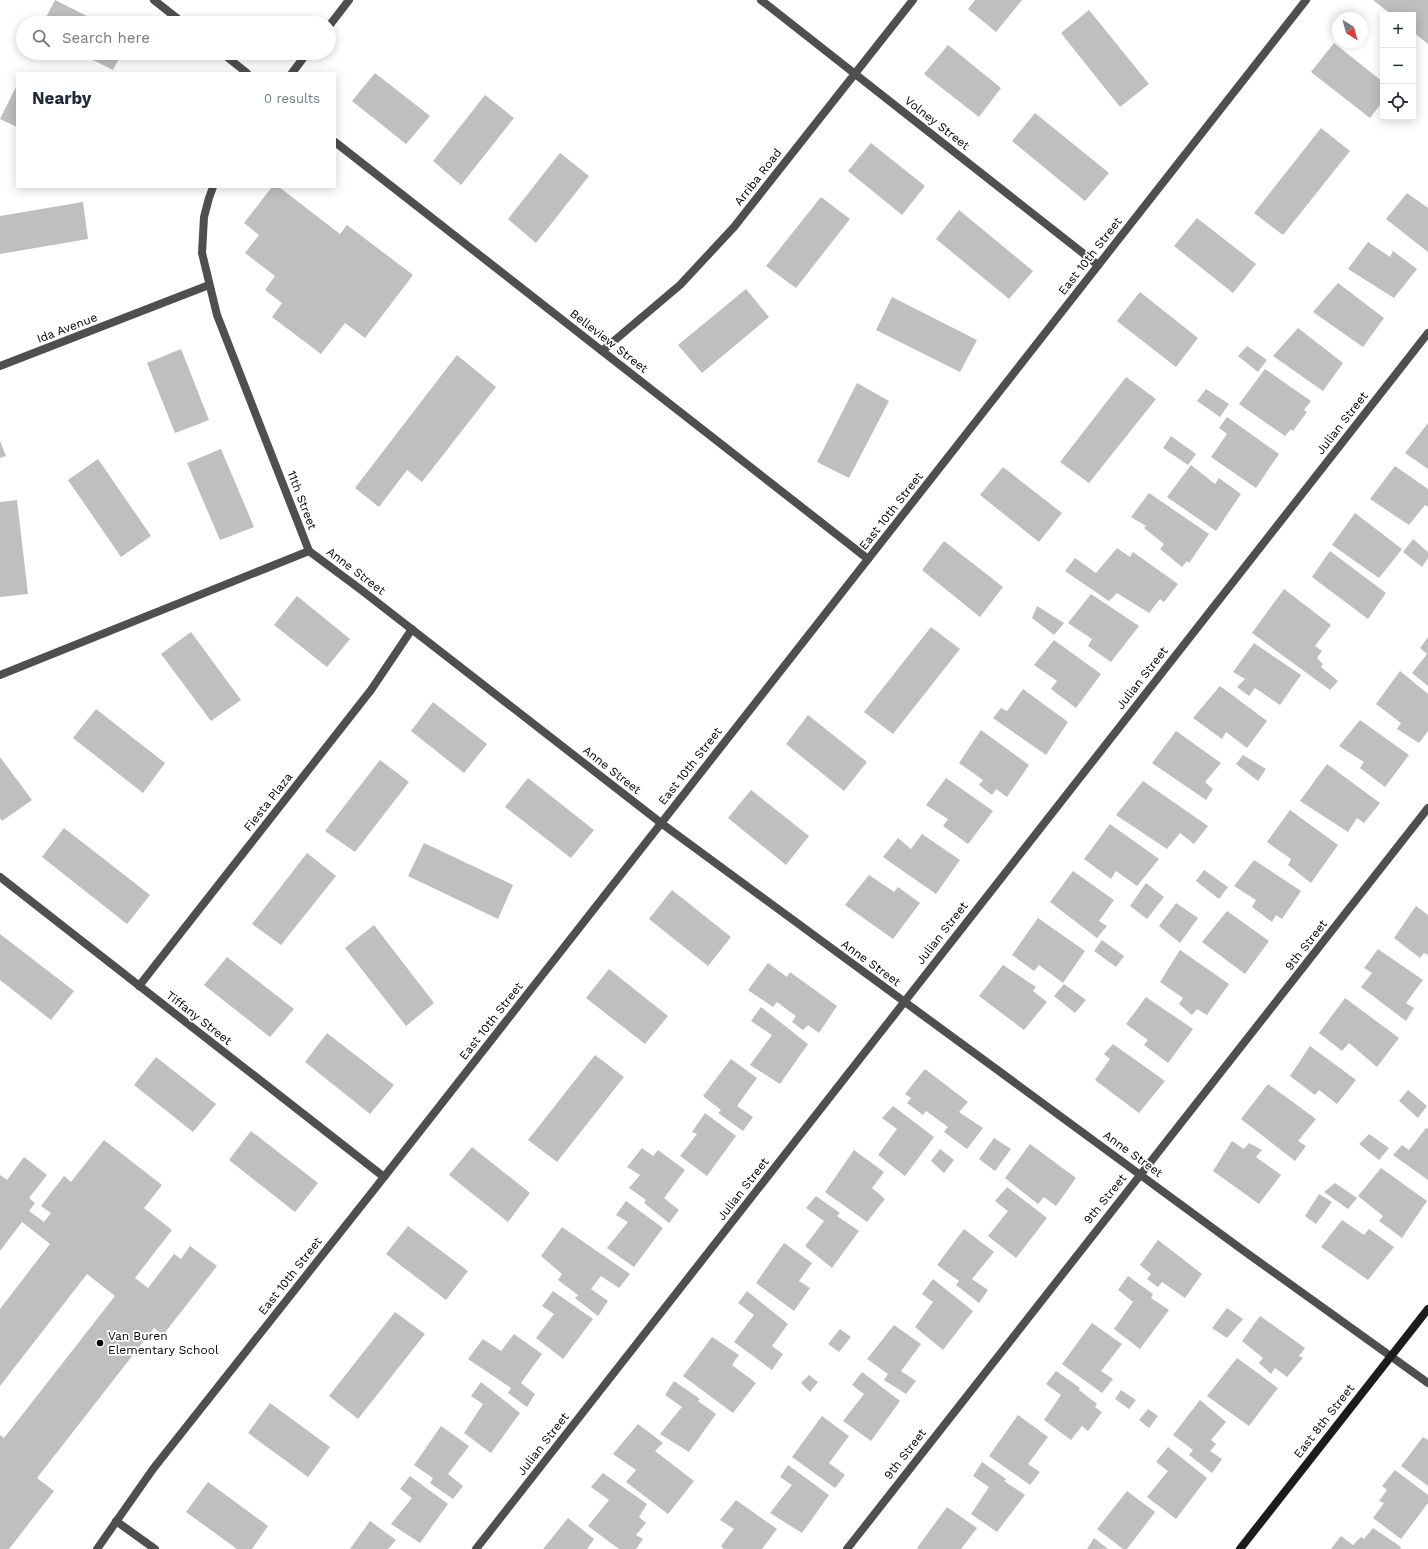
<!DOCTYPE html>
<meta charset="utf-8">
<style>
:root{--surface:#fff;--page:#f6f6f7;--text:#1f2937;--muted:#747a83;--line:#e0e1e3}
body{margin:0;font-family:"Work Sans",sans-serif;background:var(--page);color:var(--text)}
.controls{position:absolute;right:12px;top:12px;display:grid;overflow:hidden;border-radius:0px;box-shadow:0 2px 10px #0003}
.controls button{width:36px;height:36px;display:grid;place-items:center;padding:0;border:0;border-bottom:1px solid var(--line);background:var(--surface);color:var(--text);font:20px sans-serif}
.compass{position:absolute;left:1332px;top:12px;width:36px;height:36px;border-radius:50%;background:var(--surface);box-shadow:0 2px 10px #0003;rotate:144deg}
.list{margin:0;padding:0;list-style:none}
h2{display:flex;justify-content:space-between;align-items:center;height:52px;margin:0;padding:0 16px;font-size:17px}
h2 small{font-size:13px;font-weight:400;color:var(--muted)}
.icon{flex:none;width:22px;height:22px;fill:none;stroke:currentColor;stroke-width:2;stroke-linecap:round;stroke-linejoin:round}
.map{position:relative;flex:none;width:1428px;height:1549px;overflow:hidden}
.search{position:absolute;background:var(--surface);box-shadow:0 2px 10px #0003;left:16px;top:16px;width:320px;height:44px;display:flex;align-items:center;gap:10px;box-sizing:border-box;padding:0 14px;border-radius:22px;color:var(--muted);font-size:15px}
.panel{position:absolute;background:var(--surface);box-shadow:0 2px 10px #0003;left:16px;top:72px;width:320px;height:116px;border-radius:0px}
.map>svg:first-child{display:block}
.building{fill:#bfbfbf}
.lines{fill:none;stroke-linecap:round;stroke-linejoin:round}
.street{stroke:#4f4f4f;stroke-width:8}
.secondary{stroke:#1c1c1c;stroke-width:8}
.poi-dot{fill:#000;stroke:#fff;stroke-width:1.5}
.labels{text-anchor:middle;stroke-width:3.5;stroke-linejoin:round;paint-order:stroke}
.street-label{font-size:12px;fill:#000;stroke:#fff}
.poi-label{font-size:12px;fill:#000;stroke:#fff;text-anchor:start}
</style>
<div class="map">
<svg width="1428" height="1549" viewBox="0 0 1428 1549">
<rect width="100%" height="100%" fill="#fff"/>
<!-- building -->
<g class="building">
<path d="M55 0 101 23H43Z"/>
<path d="M975 0H1022L996 32 968 9Z"/>
<path d="M1373 0H1428V44L1413 32V15H1392Z"/>
<path d="M1089 10 1149 84 1120 107 1061 33Z"/>
<path d="M1334 43 1383 82V101L1370 118 1311 72Z"/>
<path d="M948 45 1001 88 979 117 924 74Z"/>
<path d="M79 53H122L113 70Z"/>
<path d="M375 73 430 116 406 144 352 101Z"/>
<path d="M17 85V127L0 119Z"/>
<path d="M485 95 514 118 461 185 433 161Z"/>
<path d="M1035 113 1109 173 1085 201 1012 141Z"/>
<path d="M1321 128 1350 151 1283 235 1254 213Z"/>
<path d="M871 143 925 186 902 215 848 171Z"/>
<path d="M560 153 589 176 536 243 508 219Z"/>
<path d="M272 187H279L340 234 347 225 413 275 365 338 345 323 321 354 272 317 282 303 265 290 275 276 245 253 259 235 244 223Z"/>
<path d="M1407 193 1428 208V252L1386 219Z"/>
<path d="M821 197 850 219 796 288 766 266Z"/>
<path d="M83 202 88 239 0 254V216Z"/>
<path d="M959 210 1033 271 1009 299 936 239Z"/>
<path d="M1197 218 1256 264 1233 293 1174 246Z"/>
<path d="M1368 242 1390 257 1393 251 1417 269 1394 298 1348 269Z"/>
<path d="M1338 283 1384 318 1363 347 1313 312Z"/>
<path d="M746 289 769 317 702 373 678 345Z"/>
<path d="M1140 292 1198 338 1176 367 1117 321Z"/>
<path d="M892 297 977 340 960 372 876 330Z"/>
<path d="M1298 328 1343 363 1323 391 1273 356Z"/>
<path d="M1247 346 1267 360 1258 372 1238 356Z"/>
<path d="M181 349 209 420 175 433 147 363Z"/>
<path d="M457 355 496 387 422 482 407 470 379 507 355 488Z"/>
<path d="M1265 369 1311 401 1304 410 1307 412 1293 431 1291 429 1285 436 1239 404Z"/>
<path d="M1126 377 1156 399 1089 483 1060 462Z"/>
<path d="M857 383 889 401 849 478 817 462Z"/>
<path d="M1206 389 1229 404 1220 417 1197 401Z"/>
<path d="M1227 417 1279 454 1256 488 1211 457 1227 434 1219 428Z"/>
<path d="M1428 423V469L1405 453Z"/>
<path d="M1171 436 1196 454 1188 465 1163 448Z"/>
<path d="M0 441 6 456 0 458Z"/>
<path d="M221 449 254 527 220 540 187 463Z"/>
<path d="M98 459 151 536 121 557 68 480Z"/>
<path d="M1191 465 1215 484 1219 478 1241 494 1216 531 1167 497Z"/>
<path d="M1395 466 1428 489V507L1425 505 1409 525 1370 499Z"/>
<path d="M1003 467 1062 513 1039 542 980 495Z"/>
<path d="M1149 493 1209 534 1189 563 1187 561 1182 567 1160 549 1164 544 1144 528 1146 526 1131 517Z"/>
<path d="M17 500 28 594 0 597V502Z"/>
<path d="M1355 513 1402 549 1379 578 1332 545Z"/>
<path d="M1413 539 1428 552V558L1422 567 1403 552Z"/>
<path d="M944 541 1003 587 980 617 922 570Z"/>
<path d="M1117 548 1130 557 1133 552 1178 584 1164 602 1160 599 1149 613 1117 593 1109 601 1065 571 1075 558 1096 573Z"/>
<path d="M1330 551 1386 593 1368 619 1312 577Z"/>
<path d="M1284 589 1331 625 1315 646 1322 651 1317 658 1323 664 1321 667 1338 681 1330 690 1252 633Z"/>
<path d="M1091 594 1139 626 1111 662 1088 646 1092 639 1068 623Z"/>
<path d="M297 596 350 639 327 667 274 625Z"/>
<path d="M1037 606 1064 623 1054 635 1032 618Z"/>
<path d="M931 627 960 649 893 734 864 712Z"/>
<path d="M191 632 241 700 211 721 161 654Z"/>
<path d="M1428 637V686L1412 673 1427 654 1420 648Z"/>
<path d="M1054 640 1101 674 1076 708 1051 689 1057 681 1034 665Z"/>
<path d="M1254 643 1301 675 1280 705 1255 688 1249 696 1237 687 1245 679 1233 672Z"/>
<path d="M1400 671 1428 694V731L1419 743 1397 729 1401 723 1376 704Z"/>
<path d="M1220 686 1267 721 1247 748 1226 732 1222 739 1193 718Z"/>
<path d="M1023 689 1068 722 1046 755 993 718 1001 708 1007 711Z"/>
<path d="M433 702 487 744 464 773 411 731Z"/>
<path d="M96 709 165 763 143 793 73 738Z"/>
<path d="M808 715 867 762 844 791 786 744Z"/>
<path d="M1360 720 1409 755 1385 787 1360 768 1364 762 1339 746Z"/>
<path d="M981 730 1029 765 1007 797 996 789 992 795 979 785 983 780 959 763Z"/>
<path d="M1176 731 1221 763 1205 782 1213 789 1206 800 1152 763Z"/>
<path d="M1243 755 1266 769 1258 781 1236 764Z"/>
<path d="M0 757 32 800 2 821 0 818Z"/>
<path d="M380 760 409 782 355 852 325 831Z"/>
<path d="M1327 764 1380 803 1364 823 1357 818 1348 832 1300 801Z"/>
<path d="M528 778 594 830 571 858 505 807Z"/>
<path d="M946 778 993 811 968 844 943 826 948 819 926 805Z"/>
<path d="M1143 781 1208 826 1194 844 1180 833 1167 849 1116 815Z"/>
<path d="M751 790 809 836 786 865 728 818Z"/>
<path d="M1290 810 1338 845 1311 883 1288 865 1291 859 1267 842Z"/>
<path d="M1110 824 1159 859 1137 886 1116 871 1111 879 1084 859Z"/>
<path d="M64 828 150 895 127 924 42 857Z"/>
<path d="M922 834 960 860 936 894 883 857 898 838 911 849Z"/>
<path d="M424 843 513 885 498 919 408 876Z"/>
<path d="M307 853 336 876 281 945 252 924Z"/>
<path d="M1254 860 1301 891 1282 919 1276 915 1272 922 1252 907 1256 900 1234 886Z"/>
<path d="M1204 870 1228 887 1219 899 1196 881Z"/>
<path d="M1073 871 1114 900 1099 921 1107 926 1097 938 1050 902Z"/>
<path d="M869 875 894 892 898 887 920 903 893 939 845 905Z"/>
<path d="M1146 883 1164 897 1147 919 1130 906Z"/>
<path d="M672 890 731 937 708 966 649 919Z"/>
<path d="M1176 903 1198 918 1180 943 1159 926Z"/>
<path d="M1416 906 1428 915V955L1424 953 1420 958 1394 938Z"/>
<path d="M1227 911 1269 941 1245 974 1202 942Z"/>
<path d="M1038 918 1085 951 1063 983 1039 965 1034 971 1012 955Z"/>
<path d="M374 925 434 1003 406 1026 345 948Z"/>
<path d="M0 934 74 991 51 1020 0 980Z"/>
<path d="M1102 940 1124 956 1116 967 1094 951Z"/>
<path d="M1378 949 1423 980 1406 1003 1414 1008 1406 1021 1361 987 1372 973 1364 968Z"/>
<path d="M1180 950 1229 984 1207 1015 1197 1009 1192 1015 1179 1004 1183 998 1160 982Z"/>
<path d="M227 957 294 1009 270 1037 204 985Z"/>
<path d="M768 963 787 977 790 972 837 1006 819 1033 808 1025 803 1030 792 1022 796 1016 777 1002 773 1007 748 990Z"/>
<path d="M1003 965 1036 987 1033 991 1047 1002 1024 1030 979 996Z"/>
<path d="M609 969 668 1016 645 1044 586 998Z"/>
<path d="M1064 984 1086 1000 1075 1013 1054 996Z"/>
<path d="M1146 997 1193 1029 1168 1063 1144 1045 1148 1040 1126 1024Z"/>
<path d="M1345 998 1399 1038 1377 1067 1349 1043 1342 1051 1319 1033Z"/>
<path d="M761 1007 808 1044 780 1084 750 1065 772 1035 751 1021Z"/>
<path d="M327 1033 394 1085 370 1114 305 1062Z"/>
<path d="M1113 1044 1165 1081 1139 1113 1095 1080 1110 1059 1104 1054Z"/>
<path d="M1310 1046 1356 1080 1337 1104 1319 1090 1315 1095 1290 1076Z"/>
<path d="M595 1055 624 1077 557 1162 528 1140Z"/>
<path d="M156 1057 216 1104 193 1132 134 1085Z"/>
<path d="M731 1059 757 1078 737 1106 753 1117 743 1131 718 1113 721 1110 703 1096Z"/>
<path d="M925 1069 968 1102 959 1112 983 1128 967 1149 944 1132 948 1127 926 1111 923 1115 907 1103 911 1098 905 1094Z"/>
<path d="M1268 1084 1316 1119 1298 1141 1306 1146 1295 1161 1241 1119Z"/>
<path d="M1408 1090 1427 1106 1418 1118 1399 1101Z"/>
<path d="M893 1106 934 1137 905 1176 878 1155 897 1129 882 1118Z"/>
<path d="M705 1113 736 1136 707 1176 680 1156 697 1134 692 1132Z"/>
<path d="M1426 1128 1428 1129V1180L1393 1155 1402 1145 1409 1150Z"/>
<path d="M251 1131 318 1183 295 1212 229 1160Z"/>
<path d="M1369 1134 1389 1148 1379 1160 1359 1144Z"/>
<path d="M994 1138 1011 1149 995 1171 979 1159Z"/>
<path d="M104 1140 162 1185 144 1208 172 1230 135 1278 148 1288 174 1254 181 1259 190 1246 217 1266 163 1335 154 1328 37 1478 54 1491 9 1549H0V1435L4 1438 115 1296 87 1274 0 1386V1309L50 1244 22 1222 0 1251V1175L7 1180 24 1157 47 1175 29 1198 35 1203 29 1211 44 1222 51 1213 41 1206 64 1176 71 1182Z"/>
<path d="M1232 1141 1244 1149 1249 1143 1262 1150 1256 1157 1281 1175 1259 1204 1213 1171Z"/>
<path d="M1030 1144 1076 1178 1056 1206 1044 1197 1038 1204 1005 1178Z"/>
<path d="M472 1147 530 1193 508 1222 449 1175Z"/>
<path d="M642 1148 653 1156 658 1150 685 1170 664 1198 679 1210 669 1223 644 1203 646 1200 629 1188 640 1175 627 1167Z"/>
<path d="M940 1149 954 1160 944 1173 931 1161Z"/>
<path d="M854 1150 884 1172 872 1188 885 1199 867 1222 825 1192Z"/>
<path d="M1381 1168 1427 1201 1402 1238 1379 1221 1383 1216 1358 1196Z"/>
<path d="M1335 1183 1357 1198 1348 1209 1324 1192Z"/>
<path d="M1007 1187 1047 1218 1016 1258 988 1236 1008 1211 995 1201Z"/>
<path d="M1319 1194 1332 1202 1316 1224 1305 1216Z"/>
<path d="M816 1196 840 1213 837 1216 859 1231 832 1268 805 1246 824 1221 806 1208Z"/>
<path d="M626 1201 663 1228 634 1267 607 1248 628 1222 616 1215Z"/>
<path d="M1342 1220 1364 1235 1369 1229 1394 1247 1368 1280 1321 1247Z"/>
<path d="M408 1226 468 1271 446 1300 386 1254Z"/>
<path d="M562 1227 630 1274 619 1288 601 1276 591 1289 608 1301 598 1316 575 1298 578 1295 558 1280 562 1274 541 1256Z"/>
<path d="M964 1229 994 1252 972 1279 988 1290 979 1303 956 1285 959 1281 937 1265Z"/>
<path d="M1158 1240 1202 1274 1185 1298 1162 1282 1158 1287 1147 1279 1151 1274 1140 1265Z"/>
<path d="M784 1243 812 1263 799 1281 810 1288 794 1311 756 1283Z"/>
<path d="M1128 1276 1153 1294 1151 1298 1169 1310 1140 1349 1114 1329 1133 1302 1118 1290Z"/>
<path d="M933 1279 973 1311 943 1350 915 1327 933 1302 922 1294Z"/>
<path d="M553 1291 593 1319 563 1359 536 1338 554 1314 542 1306Z"/>
<path d="M747 1291 788 1324 772 1346 783 1354 772 1370 734 1342 754 1315 738 1303Z"/>
<path d="M1227 1308 1243 1319 1227 1338 1212 1328Z"/>
<path d="M395 1312 425 1334 358 1419 329 1396Z"/>
<path d="M1260 1316 1305 1348 1299 1356 1303 1358 1287 1377 1275 1368 1271 1374 1259 1363 1263 1358 1242 1341Z"/>
<path d="M1092 1323 1122 1344 1101 1371 1113 1379 1102 1393 1062 1364Z"/>
<path d="M894 1325 921 1344 901 1371 916 1381 906 1394 884 1380 888 1374 867 1359Z"/>
<path d="M840 1329 851 1337 839 1352 828 1344Z"/>
<path d="M514 1334 542 1354 521 1383 535 1394 527 1407 508 1393 511 1388 468 1359 483 1339 501 1351Z"/>
<path d="M712 1337 739 1355 732 1365 756 1383 733 1413 683 1376Z"/>
<path d="M1237 1358 1278 1388 1249 1426 1207 1396Z"/>
<path d="M1056 1371 1080 1388 1079 1390 1097 1404 1095 1407 1102 1412 1088 1431 1082 1426 1071 1440 1044 1420 1061 1395 1046 1384Z"/>
<path d="M862 1372 900 1401 871 1441 843 1421 864 1394 852 1385Z"/>
<path d="M809 1375 818 1382 810 1392 801 1383Z"/>
<path d="M674 1381 700 1399 698 1401 716 1414 689 1452 660 1434 682 1407 665 1395Z"/>
<path d="M481 1382 520 1413 491 1453 464 1433 483 1404 471 1396Z"/>
<path d="M1121 1390 1136 1400 1129 1409 1115 1399Z"/>
<path d="M1200 1400 1226 1422 1211 1440 1216 1444 1210 1451 1222 1459 1212 1473 1189 1455 1193 1450 1173 1435Z"/>
<path d="M270 1403 330 1447 308 1477 248 1433Z"/>
<path d="M1148 1409 1158 1416 1149 1428 1139 1420Z"/>
<path d="M1018 1415 1048 1437 1028 1464 1040 1472 1030 1485 989 1456Z"/>
<path d="M822 1416 849 1436 829 1463 845 1475 835 1488 792 1457Z"/>
<path d="M638 1424 663 1443 655 1451 694 1481 668 1514 626 1482 636 1470 613 1454Z"/>
<path d="M441 1426 469 1446 448 1474 463 1486 453 1499 430 1483 433 1478 414 1465Z"/>
<path d="M1423 1437 1428 1440V1486L1401 1466Z"/>
<path d="M1168 1447 1207 1478 1176 1519 1147 1497 1168 1471 1156 1462Z"/>
<path d="M982 1462 1006 1479 1004 1481 1025 1495 997 1532 971 1514 989 1487 973 1476Z"/>
<path d="M788 1465 829 1495 802 1533 770 1513 792 1485 780 1477Z"/>
<path d="M1395 1470 1428 1495V1503L1401 1539 1373 1518 1384 1503 1379 1501 1387 1490 1382 1486Z"/>
<path d="M603 1473 647 1504 639 1517 646 1523 636 1535 643 1539 636 1549H619L588 1526 609 1500 591 1487Z"/>
<path d="M410 1476 448 1504 420 1543 391 1524 412 1498 400 1489Z"/>
<path d="M208 1482 268 1526 252 1549H237L186 1512Z"/>
<path d="M1127 1491 1155 1512 1127 1549H1123L1097 1529Z"/>
<path d="M736 1500 777 1529 762 1549H724L721 1546 734 1529 720 1520Z"/>
<path d="M947 1507 977 1528 961 1549H919L917 1548Z"/>
<path d="M568 1518 594 1539 587 1549H543Z"/>
<path d="M370 1521 396 1540 388 1549H350Z"/>
<path d="M1373 1528 1401 1547 1400 1549H1331L1341 1536 1353 1545 1361 1537 1364 1539Z"/>
<path d="M1094 1538 1108 1549H1087Z"/>
</g>
<g class="lines">
<!-- street -->
<g class="street">
<path d="M154 0 183 23"/>
<path d="M761 0 1098 265"/>
<path d="M329 26 349 0"/>
<path d="M222 53 247 73"/>
<path d="M292 73 307 53"/>
<path d="M335 142 868 559"/>
<path d="M213 187 209 198 204 217 202 253 217 315 309 551"/>
<path d="M602 351 680 285 734 227 913 0"/>
<path d="M0 366 209 285"/>
<path d="M309 551 360 589 661 823 1244 1251 1428 1383"/>
<path d="M0 675 309 551"/>
<path d="M0 877 384 1177"/>
<path d="M139 986 371 690 412 629"/>
<path d="M116 1521 155 1549"/>
<path d="M97 1549 153 1469 384 1177 1306 0"/>
<path d="M476 1549 1428 333"/>
<path d="M847 1549 1428 808"/>
</g>
<!-- secondary -->
<path class="secondary" d="M1240 1549 1428 1309"/>
</g>
<!-- markers -->
<circle class="poi-dot" cx="100" cy="1343" r="4"/>
<g class="labels">
<!-- street labels -->
<g class="street-label">
<text transform="translate(937 123) rotate(38)" y="4">Volney Street</text>
<text transform="translate(758 177) rotate(-52)" y="4">Arriba Road</text>
<text transform="translate(1090 256) rotate(-52)" y="4">East 10th Street</text>
<text transform="translate(67 328) rotate(-21)" y="4">Ida Avenue</text>
<text transform="translate(609 341) rotate(38)" y="4">Belleview Street</text>
<text transform="translate(1342 423) rotate(-52)" y="4">Julian Street</text>
<text transform="translate(302 500) rotate(69)" y="4">11th Street</text>
<text transform="translate(891 511) rotate(-52)" y="4">East 10th Street</text>
<text transform="translate(356 571) rotate(37)" y="4">Anne Street</text>
<text transform="translate(1142 678) rotate(-52)" y="4">Julian Street</text>
<text transform="translate(690 766) rotate(-52)" y="4">East 10th Street</text>
<text transform="translate(612 770) rotate(38)" y="4">Anne Street</text>
<text transform="translate(268 802) rotate(-52)" y="4">Fiesta Plaza</text>
<text transform="translate(942 933) rotate(-52)" y="4">Julian Street</text>
<text transform="translate(1306 945) rotate(-52)" y="4">9th Street</text>
<text transform="translate(871 963) rotate(36)" y="4">Anne Street</text>
<text transform="translate(199 1018) rotate(38)" y="4">Tiffany Street</text>
<text transform="translate(491 1021) rotate(-52)" y="4">East 10th Street</text>
<text transform="translate(1133 1154) rotate(36)" y="4">Anne Street</text>
<text transform="translate(743 1189) rotate(-52)" y="4">Julian Street</text>
<text transform="translate(1105 1199) rotate(-51)" y="4">9th Street</text>
<text transform="translate(290 1276) rotate(-52)" y="4">East 10th Street</text>
<text transform="translate(1324 1421) rotate(-52)" y="4">East 8th Street</text>
<text transform="translate(543 1444) rotate(-52)" y="4">Julian Street</text>
<text transform="translate(905 1454) rotate(-52)" y="4">9th Street</text>
</g>
<!-- poi labels -->
<g class="poi-label">
<text x="108" y="1340">Van Buren<tspan x="108" dy="14">Elementary School</tspan></text>
</g>
</g>
</svg>
<div class="controls">
<button>+</button>
<button>−</button>
<button><svg class="icon" aria-label="locate" viewBox="0 0 24 24"><circle cx="12" cy="12" r="6"/><path d="M12 2v4M12 18v4M2 12h4M18 12h4"/></svg></button>
</div>
<svg class="compass" viewBox="-18 -18 36 36"><path d="M0-13l5 13h-10z" fill="#e53935"/><path d="M0 13l5-13h-10z" fill="#747a83"/></svg>
<div class="search"><svg class="icon" aria-label="search" viewBox="0 0 24 24"><circle cx="10" cy="10" r="6"/><path d="M15 15l6 6"/></svg>Search here</div>
<section class="panel">
<h2>Nearby<small>0 results</small></h2>
<ul class="list">
</ul>
</section>
</div>
